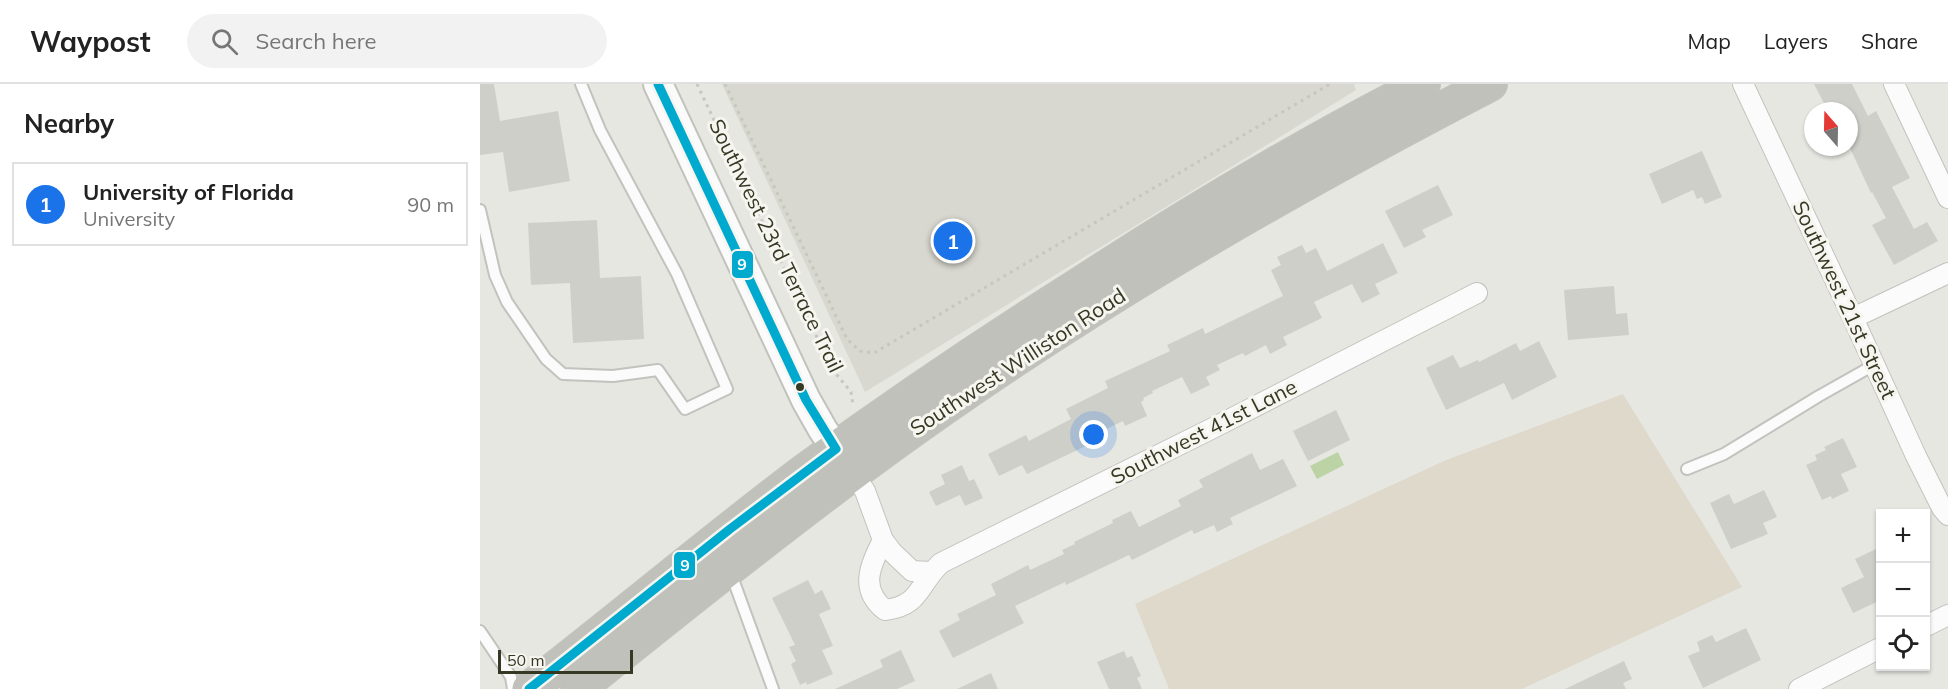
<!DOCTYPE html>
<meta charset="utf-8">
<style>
:root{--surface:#fff;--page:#f2f2f2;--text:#222;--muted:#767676;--line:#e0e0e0;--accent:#1a73e8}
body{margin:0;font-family:Mulish,sans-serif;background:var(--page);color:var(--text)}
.controls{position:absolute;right:18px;bottom:18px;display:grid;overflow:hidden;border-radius:0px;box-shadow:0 2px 4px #0004}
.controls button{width:54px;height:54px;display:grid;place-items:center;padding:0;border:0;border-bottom:2px solid var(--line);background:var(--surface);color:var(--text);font:30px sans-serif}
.compass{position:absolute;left:1324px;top:18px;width:54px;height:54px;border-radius:50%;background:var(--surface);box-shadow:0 2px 4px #0004;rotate:340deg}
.scale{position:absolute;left:18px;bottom:15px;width:135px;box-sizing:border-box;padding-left:6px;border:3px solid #353822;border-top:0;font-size:16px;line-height:21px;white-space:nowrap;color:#353822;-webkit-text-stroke:4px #f6f5f0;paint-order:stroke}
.you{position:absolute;left:614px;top:351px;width:21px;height:21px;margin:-15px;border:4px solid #fff;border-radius:50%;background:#1a73e8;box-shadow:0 0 0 9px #1a73e833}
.badge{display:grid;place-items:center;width:39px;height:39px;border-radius:50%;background:var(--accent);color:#fff;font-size:20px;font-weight:700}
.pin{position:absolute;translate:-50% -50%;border:3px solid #fff;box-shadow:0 2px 6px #0006}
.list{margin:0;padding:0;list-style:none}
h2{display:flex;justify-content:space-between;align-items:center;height:78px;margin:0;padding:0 24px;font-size:26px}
h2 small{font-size:20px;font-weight:400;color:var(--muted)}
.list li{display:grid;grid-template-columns:39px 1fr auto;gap:18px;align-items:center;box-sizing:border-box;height:84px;margin:0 12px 12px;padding:0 12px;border:2px solid var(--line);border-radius:0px}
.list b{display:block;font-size:22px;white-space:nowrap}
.list p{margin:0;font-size:20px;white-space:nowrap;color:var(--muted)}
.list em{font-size:20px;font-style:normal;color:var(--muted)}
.icon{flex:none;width:33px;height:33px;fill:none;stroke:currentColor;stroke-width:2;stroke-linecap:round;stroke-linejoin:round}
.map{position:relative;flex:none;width:1468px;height:605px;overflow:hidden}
header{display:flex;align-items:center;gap:36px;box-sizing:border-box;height:84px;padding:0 30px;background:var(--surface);border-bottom:2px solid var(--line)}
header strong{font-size:28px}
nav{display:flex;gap:33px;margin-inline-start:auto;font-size:21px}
.search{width:420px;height:54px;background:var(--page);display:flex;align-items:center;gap:15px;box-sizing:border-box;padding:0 21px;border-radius:33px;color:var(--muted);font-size:22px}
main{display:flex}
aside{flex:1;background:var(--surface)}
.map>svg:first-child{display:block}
.built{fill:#d8d8d0}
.green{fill:#dfd9cc}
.water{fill:#bcd3a6}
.building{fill:#cfcfca}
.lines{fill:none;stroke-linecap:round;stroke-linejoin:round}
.lane-casing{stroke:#c2c3be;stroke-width:14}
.street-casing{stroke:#c2c3be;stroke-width:22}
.secondary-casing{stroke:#c2c2bd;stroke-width:32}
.highway-casing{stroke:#c2c3bc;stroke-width:36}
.path{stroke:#c5c8bf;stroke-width:3;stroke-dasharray:3 4.5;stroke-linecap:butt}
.lane{stroke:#fbfbfb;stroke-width:10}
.street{stroke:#fbfbfb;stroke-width:20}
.secondary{stroke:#fbfbfb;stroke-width:28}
.highway{stroke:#bfc1ba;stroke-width:33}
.bus-1-casing{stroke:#f6f5f0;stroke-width:14}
.bus-1{stroke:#00a9ce;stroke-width:9}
.bus-dot{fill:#353822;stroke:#f6f5f0;stroke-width:2}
.labels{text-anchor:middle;stroke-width:6;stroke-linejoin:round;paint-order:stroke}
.street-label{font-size:21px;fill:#353822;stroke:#f6f5f0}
.line-badge{stroke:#f6f5f0;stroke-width:2}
.badge-label{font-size:16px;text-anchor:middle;font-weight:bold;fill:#fff}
</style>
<header>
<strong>Waypost</strong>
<div class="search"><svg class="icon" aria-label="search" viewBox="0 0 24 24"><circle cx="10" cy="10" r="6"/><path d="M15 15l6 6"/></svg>Search here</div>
<nav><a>Map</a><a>Layers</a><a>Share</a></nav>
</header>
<main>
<aside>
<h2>Nearby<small></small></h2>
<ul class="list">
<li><span class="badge">1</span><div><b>University of Florida</b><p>University</p></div><em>90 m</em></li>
</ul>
</aside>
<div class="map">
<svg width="1468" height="605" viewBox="0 0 1468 605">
<rect width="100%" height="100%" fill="#e7e7e2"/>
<!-- built -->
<path class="built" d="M242 0H874L876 6 385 308Z"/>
<!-- green -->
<path class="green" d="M1143 310 1262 503 1042 605H689L655 520 966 376Z"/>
<!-- water -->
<path class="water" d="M858 368 864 381 837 395 830 382Z"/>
<!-- building -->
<g class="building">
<path d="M0 0H14L20 37 78 27 90 97 29 108 23 68 0 71Z"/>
<path d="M1334 0H1372L1388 32 1396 27 1430 94 1412 103 1434 145 1447 138 1458 157 1414 181 1392 141 1406 134 1392 108 1391 109 1369 62V27H1348Z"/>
<path d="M1222 67 1242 113 1225 120 1222 113 1217 115 1213 106 1182 120 1169 90Z"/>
<path d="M958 101 973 131 942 146 946 153 924 164 905 127Z"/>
<path d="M117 136 120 194 161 192 164 255 93 259 90 199 51 201 48 139Z"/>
<path d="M903 159 918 189 895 200 900 210 882 219 872 200 834 218 842 234 803 253 807 261 790 270 786 261 765 272 763 269 737 281 740 286 726 293 730 301 711 310 702 293 672 307 673 309 663 314 664 316 661 318 667 332 645 342 643 337 614 351 616 355 607 360 608 361 547 390 542 381 519 392 508 370 546 351 549 357 591 335 586 325 628 304 625 297 690 267 687 261 723 244 725 250 803 212 791 186 801 181 797 173 822 161 826 169 836 164 847 187Z"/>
<path d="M1134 202 1136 230 1147 229 1149 251 1088 256 1084 206Z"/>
<path d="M1059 257 1077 293 1032 316 1024 299 966 326 946 284 973 271 980 284 998 276 999 278 1036 259 1040 267Z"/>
<path d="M856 326 870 356 828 377 813 347Z"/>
<path d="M1363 354 1377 383 1361 390 1369 407 1352 415 1351 412 1342 416 1326 381 1337 376 1335 371 1346 366 1344 363Z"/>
<path d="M772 369 780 386 803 375 817 402 750 434 753 440 737 448 734 441 714 450 712 446 652 476 649 471 586 501 585 498 535 522 544 539 473 574 459 547 480 536 477 530 516 511 511 500 548 481 550 486 584 470 582 466 595 460 594 458 633 439 632 436 651 427 659 443 701 422 698 416 723 403 719 396Z"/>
<path d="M482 381 489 397 494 395 503 414 485 422 480 411 456 422 449 408 465 400 461 391Z"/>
<path d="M1284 406 1297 433 1283 439 1288 450 1251 465 1230 419 1249 410 1254 420Z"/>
<path d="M1396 465 1401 475V516L1373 529 1361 504 1384 493 1375 475Z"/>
<path d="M328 496 335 510 342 506 351 525 339 530 353 562 342 566 353 590 327 601 326 598 320 601 311 580 316 577 309 563 315 561 292 514Z"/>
<path d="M1266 544 1281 576 1223 604 1208 572 1220 567 1217 558 1232 551 1236 558Z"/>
<path d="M421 566 435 597 417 605H355L403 583 400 576Z"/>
<path d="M644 567 647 574 652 572 661 592 657 594 662 605H629L617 578Z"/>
<path d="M1144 577 1152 595 1143 599 1146 605H1085Z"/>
<path d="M511 589 518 605H477Z"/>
</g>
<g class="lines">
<!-- lane casing -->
<g class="lane-casing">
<g id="lane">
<path d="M0 126 15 191 27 218 66 275 83 290 133 292 178 286 205 325 247 305 197 190 120 46 101 0"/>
<path d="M1207 385 1244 370 1339 312 1394 281"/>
<path d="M250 487 293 605"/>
<path d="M0 547 31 593 33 605"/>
</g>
</g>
<!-- street casing -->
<g class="street-casing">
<g id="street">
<path d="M1263 0 1373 234 1436 372 1462 424 1468 431"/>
<path d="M1414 0 1468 114"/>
<path d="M1373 234 1468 189"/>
<path d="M373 389 385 407 403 456 412 468 432 487 451 488"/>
<path d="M403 456C390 482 379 505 405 526 441 522 438 500 461 479L731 345 997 209"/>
<path d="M1446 542 1468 531"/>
<path d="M1319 605 1400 564"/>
</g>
</g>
<!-- secondary casing -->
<g class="secondary-casing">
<path id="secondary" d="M178 0 326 316 343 346 368 382"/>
</g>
<!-- highway casing -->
<g class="highway-casing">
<g id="highway">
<path d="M49 605C142 533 232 457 326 386 414 322 504 261 596 203 708 130 824 61 943 0"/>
<path d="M98 605C198 524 298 444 402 368 593 228 800 109 1010 0"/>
</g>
</g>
<!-- path -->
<g class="path">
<path d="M217 0 352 285 371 308 373 321"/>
<path d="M245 0 367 255 380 267 394 269 850 0"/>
</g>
<!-- lane -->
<use href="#lane" class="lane"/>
<!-- street -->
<use href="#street" class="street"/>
<!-- secondary -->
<use href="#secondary" class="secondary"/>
<!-- highway -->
<use href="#highway" class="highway"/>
<!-- bus-1 casing -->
<g class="bus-1-casing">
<path id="bus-1" d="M49 605 250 445 356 365 326 316 178 0"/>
</g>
<!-- bus-1 -->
<use href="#bus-1" class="bus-1"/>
</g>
<!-- markers -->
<circle class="bus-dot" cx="320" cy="303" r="5"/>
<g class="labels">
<!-- street labels -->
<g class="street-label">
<text transform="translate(296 162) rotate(64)" y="7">Southwest 23rd Terrace Trail</text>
<text transform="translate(1364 216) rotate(65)" y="7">Southwest 21st Street</text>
<text transform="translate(538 278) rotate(-33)" y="7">Southwest Williston Road</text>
<text transform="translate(724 348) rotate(-27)" y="7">Southwest 41st Lane</text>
</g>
</g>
<g class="line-badge">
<rect x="251" y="166" width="23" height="29" rx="6" fill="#00a9ce"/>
<rect x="193" y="467" width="23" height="28" rx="6" fill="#00a9ce"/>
</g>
<g class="badge-label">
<text x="262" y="186">9</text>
<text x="205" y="487">9</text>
</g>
</svg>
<div class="controls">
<button>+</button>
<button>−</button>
<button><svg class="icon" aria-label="locate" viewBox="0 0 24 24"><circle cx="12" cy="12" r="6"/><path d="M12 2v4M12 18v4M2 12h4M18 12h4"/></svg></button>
</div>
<svg class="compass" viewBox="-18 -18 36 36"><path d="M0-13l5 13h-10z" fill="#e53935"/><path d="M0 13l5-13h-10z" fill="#767676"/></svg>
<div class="scale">50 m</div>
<div class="you"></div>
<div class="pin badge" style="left:473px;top:157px">1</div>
</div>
</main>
